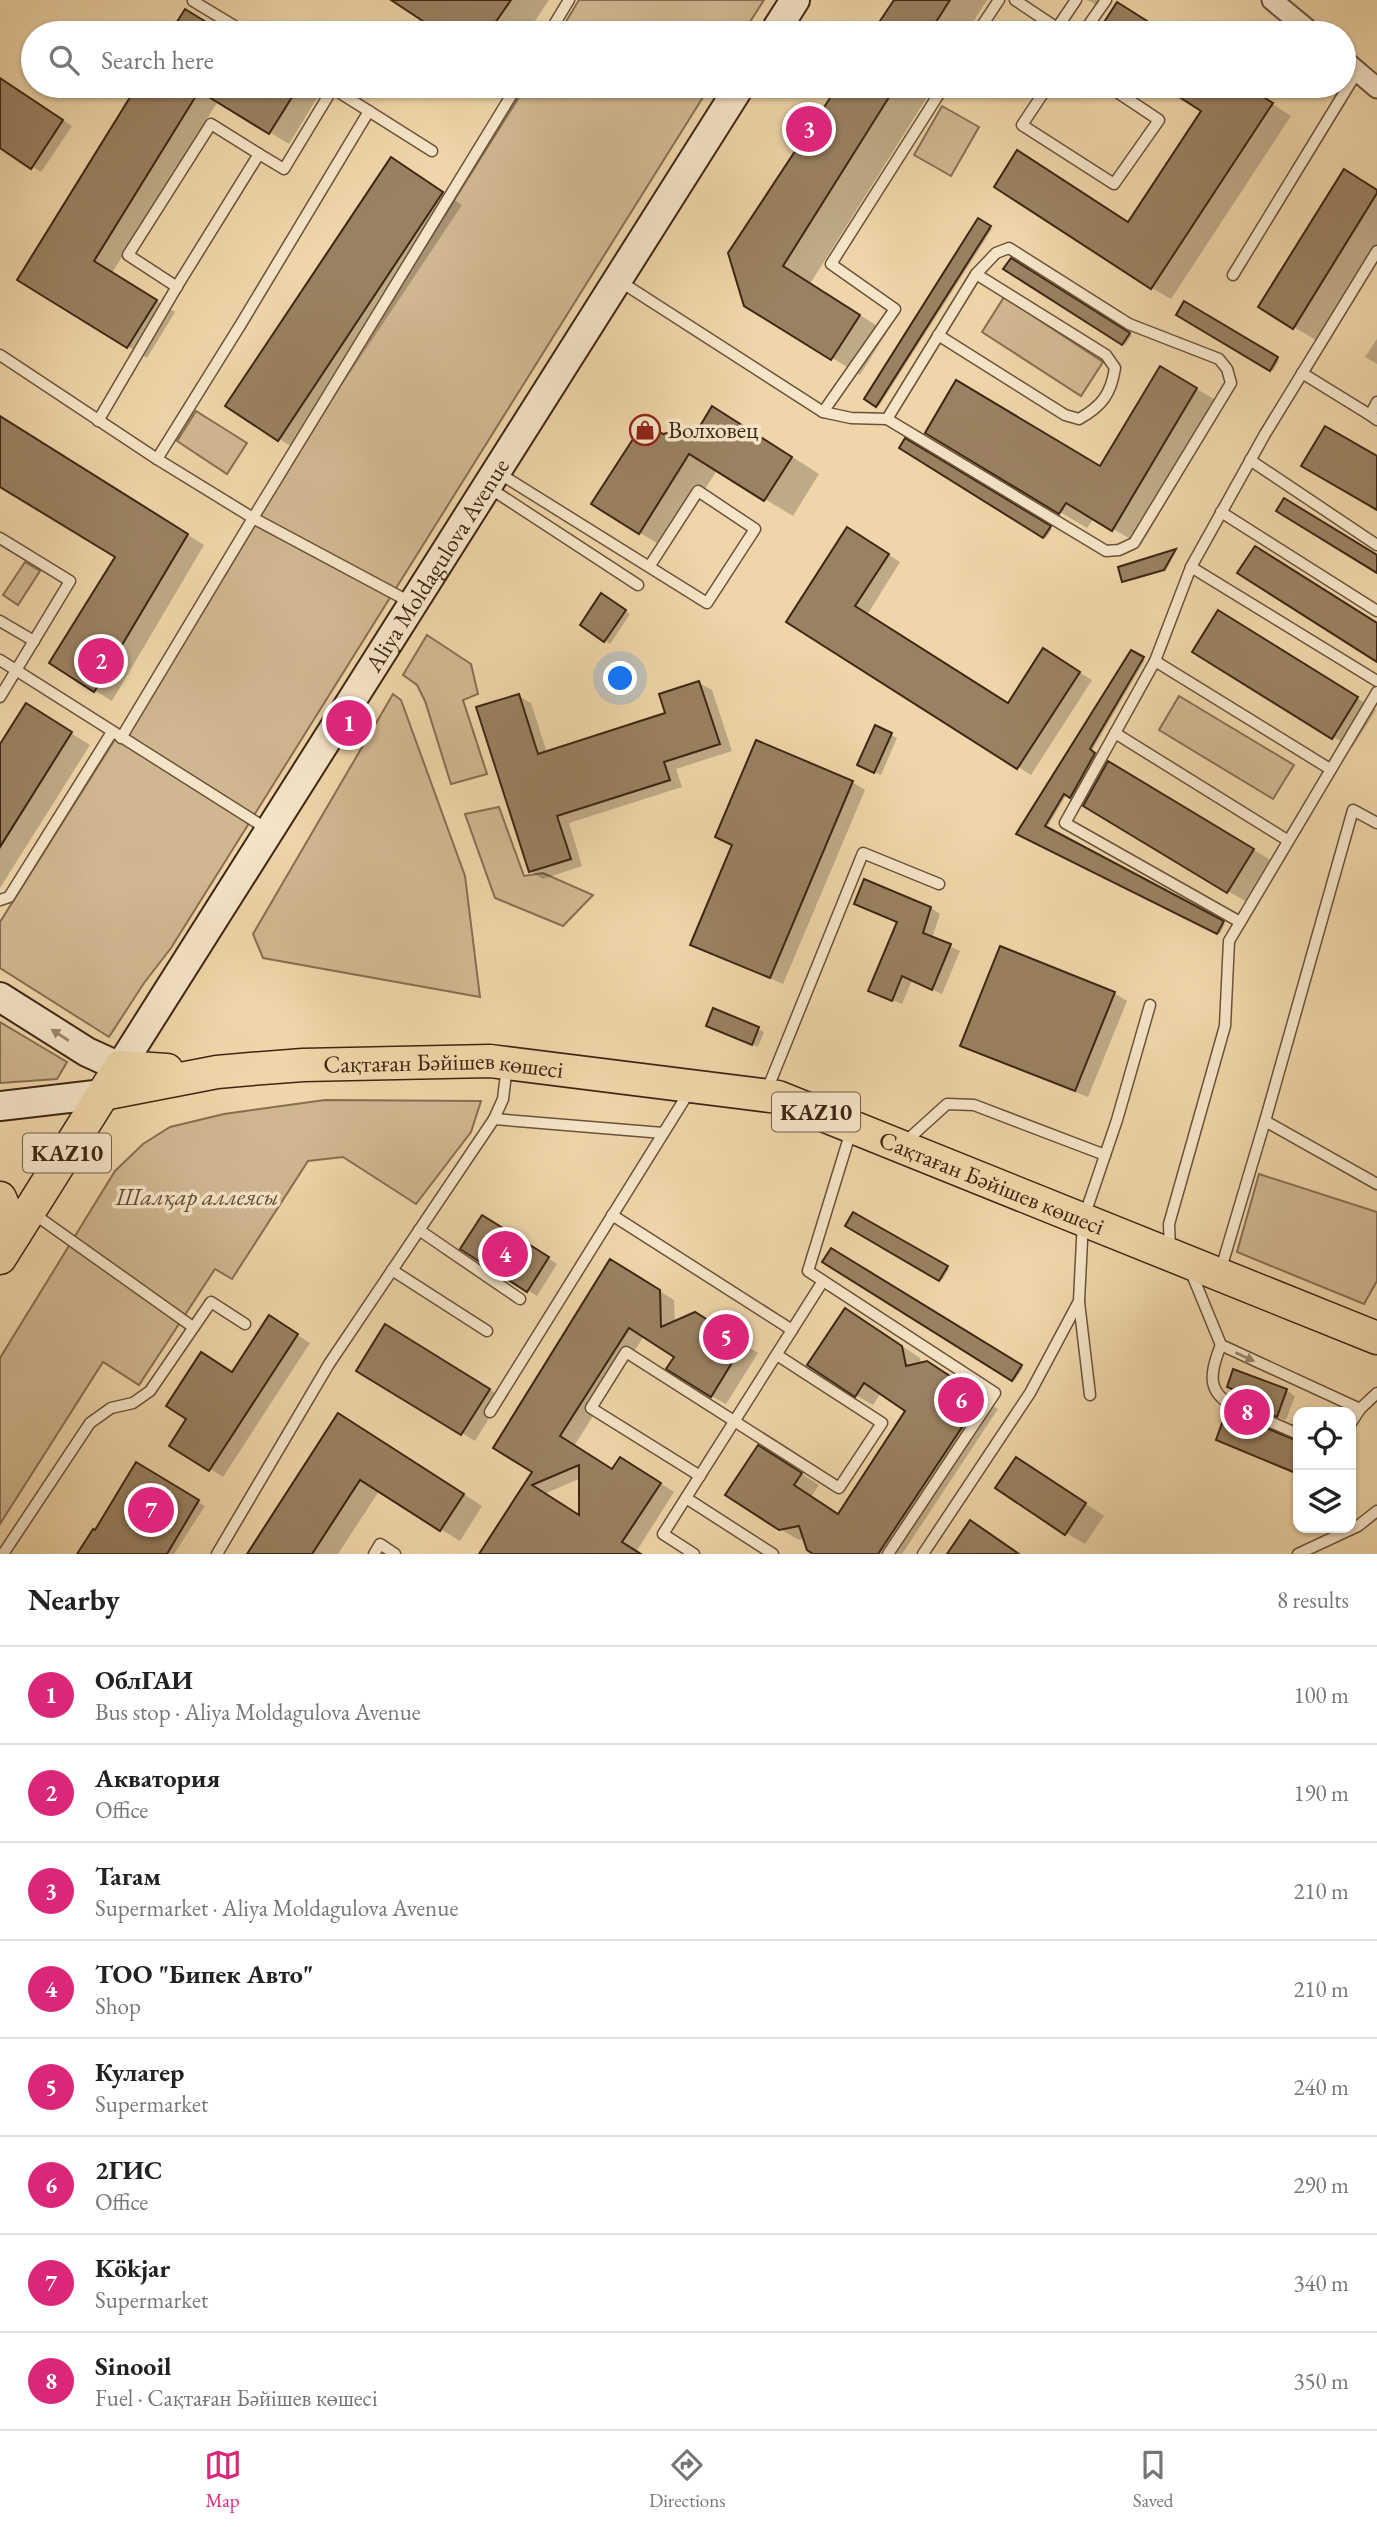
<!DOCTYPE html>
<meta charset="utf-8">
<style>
:root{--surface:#fff;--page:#f2f2f2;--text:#222;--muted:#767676;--line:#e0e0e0;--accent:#db2777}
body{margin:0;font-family:"EB Garamond",serif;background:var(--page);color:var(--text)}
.controls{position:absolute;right:21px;bottom:21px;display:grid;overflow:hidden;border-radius:14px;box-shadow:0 2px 5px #0004}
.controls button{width:63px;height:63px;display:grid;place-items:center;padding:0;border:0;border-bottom:2px solid var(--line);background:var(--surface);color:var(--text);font:35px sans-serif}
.you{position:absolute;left:621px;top:679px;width:24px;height:24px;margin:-18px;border:5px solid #fff;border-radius:50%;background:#1a73e8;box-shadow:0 0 0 10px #1a73e833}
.badge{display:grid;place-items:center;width:46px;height:46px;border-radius:50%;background:var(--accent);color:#fff;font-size:23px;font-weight:700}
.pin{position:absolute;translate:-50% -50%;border:4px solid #fff;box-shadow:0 2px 7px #0006}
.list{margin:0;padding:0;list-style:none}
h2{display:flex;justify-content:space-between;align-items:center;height:91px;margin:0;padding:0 28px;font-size:30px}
h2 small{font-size:23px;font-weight:400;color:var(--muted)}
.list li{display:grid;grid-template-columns:46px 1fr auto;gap:21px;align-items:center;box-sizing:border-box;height:98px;padding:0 28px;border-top:2px solid var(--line)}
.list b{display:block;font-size:26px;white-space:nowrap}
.list p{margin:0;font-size:23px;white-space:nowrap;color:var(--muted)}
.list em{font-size:23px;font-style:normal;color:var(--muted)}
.icon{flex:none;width:38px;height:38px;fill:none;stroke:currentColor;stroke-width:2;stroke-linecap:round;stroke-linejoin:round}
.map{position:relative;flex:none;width:1377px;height:1554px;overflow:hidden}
.search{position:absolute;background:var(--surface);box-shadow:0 2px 5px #0004;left:21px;right:21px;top:21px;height:77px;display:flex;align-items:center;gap:18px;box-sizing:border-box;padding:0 24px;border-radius:38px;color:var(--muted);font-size:26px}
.sheet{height:875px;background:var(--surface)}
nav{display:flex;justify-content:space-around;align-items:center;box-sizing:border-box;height:98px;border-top:2px solid var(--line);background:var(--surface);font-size:19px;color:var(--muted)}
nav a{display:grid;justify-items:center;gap:4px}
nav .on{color:var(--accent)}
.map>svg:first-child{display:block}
.green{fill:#d1b790;stroke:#886e52;stroke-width:2}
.shadow{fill:#0003;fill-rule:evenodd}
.building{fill:#9a8161;stroke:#3e2614;stroke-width:2;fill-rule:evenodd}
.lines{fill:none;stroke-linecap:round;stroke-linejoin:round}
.lane-casing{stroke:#6a5239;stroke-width:13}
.street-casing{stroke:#6a5239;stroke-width:23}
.secondary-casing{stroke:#3e2614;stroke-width:32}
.primary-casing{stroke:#3e2614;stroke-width:35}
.lane{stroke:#f5e4c7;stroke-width:10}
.street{stroke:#f5e4c7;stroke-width:19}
.secondary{stroke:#f5e4c7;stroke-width:28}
.primary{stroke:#efd5a9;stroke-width:32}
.oneway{fill:#9a856e}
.labels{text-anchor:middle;stroke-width:7;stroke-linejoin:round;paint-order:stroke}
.shield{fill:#f5e4c7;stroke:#755f4a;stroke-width:2}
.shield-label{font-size:23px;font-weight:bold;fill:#3e2614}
.poi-label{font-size:24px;fill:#3e2614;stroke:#f5e4c7;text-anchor:start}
.street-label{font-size:24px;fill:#3e2614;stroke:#f5e4c7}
.park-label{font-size:24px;font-style:italic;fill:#634a33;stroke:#f5e4c7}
</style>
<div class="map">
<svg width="1377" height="1554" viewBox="0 0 1377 1554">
<rect width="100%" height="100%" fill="#efd5a9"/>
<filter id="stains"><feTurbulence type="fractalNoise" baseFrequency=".00286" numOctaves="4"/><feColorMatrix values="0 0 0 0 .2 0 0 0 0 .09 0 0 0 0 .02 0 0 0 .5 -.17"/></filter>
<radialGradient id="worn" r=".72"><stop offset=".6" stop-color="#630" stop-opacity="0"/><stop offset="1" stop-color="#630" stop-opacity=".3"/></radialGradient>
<!-- green -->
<g class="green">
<path d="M579 0H764L743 33H559Z"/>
<path d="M526 86H710L171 948 144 983 109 1037 0 968V922Z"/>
<path d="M942 106 979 127 951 176 914 155Z"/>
<path d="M1004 297 1103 362 1081 396 982 332Z"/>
<path d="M196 411 247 443 227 474 177 441Z"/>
<path d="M25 562 40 571 18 605 3 595Z"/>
<path d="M427 635 471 664 478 694 463 700 487 774 451 784 425 701 417 685 403 675Z"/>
<path d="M393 694 401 700 465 876 480 997 263 958 253 934Z"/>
<path d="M1179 696 1294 765 1273 799 1159 730Z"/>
<path d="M499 807 524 876 543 873 593 895 563 926 495 898 465 814Z"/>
<path d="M0 1022 67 1062 57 1079 0 1083Z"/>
<path d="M325 1100 481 1101 471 1132 416 1204 343 1157 308 1161 232 1279 215 1269 139 1385 103 1362 0 1524V1358L115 1171 143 1144 170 1127 224 1114Z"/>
<path d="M1259 1174 1377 1212V1281L1364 1304 1237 1252Z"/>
</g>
<!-- shadow -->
<g class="shadow">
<path d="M394 0H549L527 33H444Z"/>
<path d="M896 0H987L966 33H874Z"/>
<path d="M1087 0H1100L1097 5Z"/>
<path d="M0 79 72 126 41 172 0 146Z"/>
<path d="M139 86H307L320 93 289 144 218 101 112 273 175 312 147 358 19 280Z"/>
<path d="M840 86H934L810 284 887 332 860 375 745 304 730 253Z"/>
<path d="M1165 86H1245L1291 116 1171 299 1152 288 1129 223 1203 111Z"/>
<path d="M410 171 462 205 298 451 228 405Z"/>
<path d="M1377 191V254L1321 343 1294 327Z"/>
<path d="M979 221 992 229 879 406 867 399Z"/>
<path d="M1011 260 1132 335 1125 345 1005 269Z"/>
<path d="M1185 304 1279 360 1273 371 1178 314Z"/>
<path d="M1377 339V364L1365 357Z"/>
<path d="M1161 368 1224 405 1141 545 1094 518 1087 528 1060 512 957 383 1101 468Z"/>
<path d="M0 417 204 545 112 701 51 663 117 556 0 485Z"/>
<path d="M741 424 819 474 793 516 717 470 667 549 640 533 664 436Z"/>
<path d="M906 441 1052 529 1046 538 901 448Z"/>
<path d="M860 537 900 562 867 615 1009 705 1056 658 1092 680 1031 775 789 622Z"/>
<path d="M1176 551 1166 571 1126 582 1124 581 1120 568Z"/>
<path d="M607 599 630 614 610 644 604 640Z"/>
<path d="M1238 623 1376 710 1352 748 1333 737Z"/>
<path d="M1131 652 1145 660 1091 752 1097 756 1073 798 1067 794 1046 829 1225 924 1220 934 1019 834Z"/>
<path d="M699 683 712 690 732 751 676 769 682 787 569 823 582 866 543 879 530 871 519 696 531 703 547 753 667 714Z"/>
<path d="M45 717 90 745 0 888V747Z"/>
<path d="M876 727 897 738 881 775 865 768Z"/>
<path d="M1128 774 1272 861 1247 902 1228 891Z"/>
<path d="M852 782 865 790 783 984 692 944 734 846 717 837Z"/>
<path d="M856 903 931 908 940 914 932 938 960 951 942 994 912 980 902 1004 880 995 899 922Z"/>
<path d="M1114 993 1127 1001 1088 1097 975 1052 963 1045Z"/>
<path d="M714 1029H758L764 1032 758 1047Z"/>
<path d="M854 1214 949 1269 942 1280 847 1226Z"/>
<path d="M492 1223 557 1264 537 1296 463 1249Z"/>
<path d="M832 1250 1023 1368 1015 1380 825 1262Z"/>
<path d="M625 1270 674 1300 675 1322 710 1323 758 1353 726 1404 711 1396 677 1356 644 1336 574 1446 613 1471 636 1467 674 1492 636 1552 639 1554H482L534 1471ZM581 1478V1517L544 1494Z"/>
<path d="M863 1320 920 1358 921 1364 946 1374 998 1409 902 1554H816L805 1538 799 1540 780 1529 776 1457 819 1485 811 1497 840 1516 908 1410 881 1393 873 1405 856 1395Z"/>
<path d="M282 1325 310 1343 223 1477 172 1445 233 1373Z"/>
<path d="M385 1327 502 1397 475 1441 358 1370Z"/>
<path d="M1286 1390 1295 1396 1286 1420 1266 1413 1259 1419 1260 1426 1298 1444V1473L1218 1440 1241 1415Z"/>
<path d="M358 1426 482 1506 460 1541 379 1491 338 1554H249Z"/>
<path d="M137 1465 205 1506 174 1554H79L96 1532Z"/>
<path d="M1036 1470 1104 1516 1085 1544 1066 1533Z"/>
</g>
<!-- building -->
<g class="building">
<path d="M391 0H511L488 33H441Z"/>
<path d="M894 0H950L929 33H872Z"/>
<path d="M1117 2 1166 33H1097Z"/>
<path d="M185 9 224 33H170Z"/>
<path d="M0 78 63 120 31 169 0 148Z"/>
<path d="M137 86H299L269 134 199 91 94 261 157 300 127 348 17 280Z"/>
<path d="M838 86H896L783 266 860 315 831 360 744 306 728 253Z"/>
<path d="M1162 86H1246L1273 103 1151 289 994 187 1017 150 1128 222 1201 111Z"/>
<path d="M391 157 443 192 278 441 225 406Z"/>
<path d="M1344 169 1377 190V193L1293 329 1258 307Z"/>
<path d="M978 218 991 226 876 407 864 399Z"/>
<path d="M1011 258 1130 333 1122 345 1003 269Z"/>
<path d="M1184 301 1278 357 1270 371 1176 315Z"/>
<path d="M1160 366 1197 388 1112 531 1066 503 1059 514 925 433 956 380 1100 466Z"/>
<path d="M712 406 792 457 764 501 689 454 639 534 591 504 644 422 663 434 700 426Z"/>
<path d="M0 416 188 534 94 692 49 663 115 557 0 487Z"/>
<path d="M1325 426 1377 456V510L1301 466Z"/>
<path d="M905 438 1051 526 1043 538 899 448Z"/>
<path d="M1284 498 1377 555V573L1276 511Z"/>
<path d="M847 527 889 554 855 606 1008 703 1043 648 1080 672 1017 769 786 622Z"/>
<path d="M1255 546 1377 623V662L1237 573Z"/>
<path d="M1176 549 1164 570 1122 582 1118 567Z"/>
<path d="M601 593 626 610 604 642 580 625Z"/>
<path d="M1218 610 1358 697 1332 739 1192 652Z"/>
<path d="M1131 650 1144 657 1090 749 1095 753 1070 798 1064 794 1045 826 1224 921 1217 934 1016 834Z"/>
<path d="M699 681 720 744 664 762 670 780 557 816 571 859 529 872 476 707 519 694 538 754 665 713 659 694Z"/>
<path d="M26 703 72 732 0 847V744Z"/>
<path d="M875 725 892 733 874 773 857 765Z"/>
<path d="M756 740 853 781 770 978 690 945 732 845 715 837Z"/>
<path d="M1108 761 1254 849 1227 893 1083 806Z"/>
<path d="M864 879 931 907 923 933 951 944 932 990 902 976 892 1001 868 991 897 922 854 904Z"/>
<path d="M1000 946 1115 992 1075 1091 960 1046Z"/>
<path d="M713 1008 759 1027 752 1045 706 1026Z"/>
<path d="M853 1212 948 1266 939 1281 845 1226Z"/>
<path d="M482 1215 549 1257 527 1292 460 1249Z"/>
<path d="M831 1248 1022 1365 1012 1381 822 1262Z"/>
<path d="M610 1259 660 1290 661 1327 695 1312 744 1343 711 1397 666 1369 674 1357 629 1328 560 1436 612 1469 620 1457 661 1483 622 1542 641 1554H479L532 1472 493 1448ZM579 1465V1515L532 1485Z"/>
<path d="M845 1308 902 1346 906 1366 927 1361 982 1397 878 1554H813L807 1550 799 1526 779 1530 725 1495 758 1445 802 1473 794 1485 838 1514 905 1411 864 1383 855 1397 807 1365Z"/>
<path d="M269 1315 298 1334 209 1471 169 1446 186 1419 166 1406 201 1352 232 1372Z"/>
<path d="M385 1324 490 1389 461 1435 356 1371Z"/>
<path d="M1233 1369 1287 1389 1277 1417 1257 1409 1252 1410 1250 1417 1254 1423 1298 1441V1474L1216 1440 1222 1423 1230 1426 1235 1414H1240L1244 1410V1404L1240 1400 1242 1393 1227 1387Z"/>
<path d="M338 1413 464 1494 440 1531 360 1480 312 1554H247Z"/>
<path d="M1016 1457 1086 1503 1065 1535 995 1488Z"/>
<path d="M136 1462 199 1500 167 1554H77L93 1529 95 1530Z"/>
<path d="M970 1520 1019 1554H947Z"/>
</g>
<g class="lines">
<!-- lane casing -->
<g class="lane-casing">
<g id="lane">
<path d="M1015 0 1057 28 1076 0"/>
<path d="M193 1 246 33"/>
<path d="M549 33 569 0"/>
<path d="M977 33 999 0"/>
<path d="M1083 33 1106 0"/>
<path d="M329 86 432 151"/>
<path d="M1048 86 1022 125 1114 184 1159 120 1108 86"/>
<path d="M1233 275 1357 72"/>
<path d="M621 282 823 412 851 418 887 419 976 274 1106 355 1115 368C1111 394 1102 406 1079 419L1065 415 938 335"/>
<path d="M177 287 128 255 211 124 259 154"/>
<path d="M0 355 157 459 253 518 121 738"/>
<path d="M1302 373 1370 415"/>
<path d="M1377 402 1370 415 1377 420"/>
<path d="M823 412 895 309 831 264 944 86"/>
<path d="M887 419 1106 551 1119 550 1134 543 1231 383 1227 369 1219 359 1129 324 1009 248 996 253 976 274"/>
<path d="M98 421 179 283 259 154 284 169 333 88"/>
<path d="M157 459 241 324 369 111"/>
<path d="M1250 460 1377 545"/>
<path d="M497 472 707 603 755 529 698 491 649 567"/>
<path d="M488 487 638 585"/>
<path d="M1221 512 1377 611"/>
<path d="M0 538 70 581 0 697"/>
<path d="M1191 567 1265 434 1377 251"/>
<path d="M410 602 253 518 517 86"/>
<path d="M0 621 34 641"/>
<path d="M0 660 267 829"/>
<path d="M1155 661 1191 567 1377 681"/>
<path d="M1115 733 1287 840"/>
<path d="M0 900 9 897 112 732"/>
<path d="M1240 922 1065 823 1155 661 1330 769"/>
<path d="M767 1090 863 853 939 884"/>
<path d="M494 1119 663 1133"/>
<path d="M1265 1121 1353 810 1377 823"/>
<path d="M851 1131 808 1271 995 1393 888 1554"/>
<path d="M905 1142 947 1104 974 1105 1105 1155"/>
<path d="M34 1214 193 1327"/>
<path d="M612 1215 792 1330"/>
<path d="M419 1230 520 1299"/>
<path d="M1170 1250 1169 1224 1225 1026 1229 941 1377 692"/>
<path d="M392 1270 487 1331"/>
<path d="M1191 1272 1221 1345 1360 1409 1377 1393"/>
<path d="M1220 1272 1265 1121 1377 1184"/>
<path d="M1079 1302 1090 1395"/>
<path d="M1221 1345C1210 1372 1205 1394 1237 1407"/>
<path d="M490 1412 689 1092"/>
<path d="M1257 1416 1298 1434"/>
<path d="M1351 1423 1360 1409"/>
<path d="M700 1476 591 1408 626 1352 839 1488 882 1423 777 1355"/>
<path d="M686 1498 773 1554"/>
<path d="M3 1554 90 1423 111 1408 133 1403 150 1391 211 1302 245 1324"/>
<path d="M217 1554 329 1364 494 1119 503 1099 507 1066"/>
<path d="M374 1554 380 1544 395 1554"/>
<path d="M694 1554 663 1534 823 1281"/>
<path d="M923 1554 1030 1393 1079 1301 1083 1220 1117 1120 1150 1005"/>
<path d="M1298 1554 1358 1526 1377 1511"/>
</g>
</g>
<!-- street casing -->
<g class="street-casing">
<g id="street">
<path d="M1272 0 1312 33"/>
<path d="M1344 60 1377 88"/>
</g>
</g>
<!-- secondary casing -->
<g class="secondary-casing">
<g id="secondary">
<path d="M774 33 795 0"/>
<path id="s1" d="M0 997 87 1052 120 1067 740 86"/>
<path d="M0 1106 103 1094"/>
</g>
</g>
<!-- primary casing -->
<g class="primary-casing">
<g id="primary">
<path id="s2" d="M103 1094 217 1072 251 1069 303 1065 490 1061 778 1097 1377 1338"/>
<path d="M0 1198 15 1234"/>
<path d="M0 1258 120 1067 167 1070"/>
</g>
</g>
<!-- lane -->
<use href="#lane" class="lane"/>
<!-- street -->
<use href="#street" class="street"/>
<!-- secondary -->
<use href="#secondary" class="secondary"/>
<!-- primary -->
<use href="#primary" class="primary"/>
</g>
<!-- one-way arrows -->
<defs><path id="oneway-solid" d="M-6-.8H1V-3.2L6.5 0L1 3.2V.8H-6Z" transform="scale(1.75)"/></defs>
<g class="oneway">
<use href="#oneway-solid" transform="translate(60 1035) rotate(-147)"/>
<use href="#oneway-solid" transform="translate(1245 1357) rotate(25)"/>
</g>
<!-- icons -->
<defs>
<g id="shop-ring" transform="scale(1.575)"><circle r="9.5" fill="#f5e4c7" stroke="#8f2418" stroke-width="1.5"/><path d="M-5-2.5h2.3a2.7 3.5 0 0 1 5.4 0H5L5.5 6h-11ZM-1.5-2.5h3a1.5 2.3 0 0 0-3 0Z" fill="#8f2418"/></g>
</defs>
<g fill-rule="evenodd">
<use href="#shop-ring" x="645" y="430"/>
</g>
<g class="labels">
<!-- shield labels -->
<g class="shield">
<rect x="772" y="1092.5" width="88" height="39" rx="5"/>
<rect x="23" y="1133.5" width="88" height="39" rx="5"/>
</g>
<g class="shield-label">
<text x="816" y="1120">KAZ10</text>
<text x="67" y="1161">KAZ10</text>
</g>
<!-- poi labels -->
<g class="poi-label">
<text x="668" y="438">Волховец</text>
</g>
<!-- street labels -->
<g class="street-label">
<text dy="8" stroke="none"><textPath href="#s1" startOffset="733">Aliya Moldagulova Avenue</textPath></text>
<text dy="8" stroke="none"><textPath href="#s2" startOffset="343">Сақтаған Бәйішев көшесі</textPath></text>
<text dy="8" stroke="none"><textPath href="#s2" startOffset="910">Сақтаған Бәйішев көшесі</textPath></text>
</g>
<!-- park labels -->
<g class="park-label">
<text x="197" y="1205">Шалқар аллеясы</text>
</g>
</g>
<rect width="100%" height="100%" filter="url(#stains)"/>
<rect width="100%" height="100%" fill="url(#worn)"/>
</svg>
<div class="controls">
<button><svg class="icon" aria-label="locate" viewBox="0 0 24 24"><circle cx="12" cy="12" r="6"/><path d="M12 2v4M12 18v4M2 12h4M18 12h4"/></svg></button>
<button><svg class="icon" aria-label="layers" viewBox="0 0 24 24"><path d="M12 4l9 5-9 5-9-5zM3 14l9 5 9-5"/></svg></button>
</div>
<div class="you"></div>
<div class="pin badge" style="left:349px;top:723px">1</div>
<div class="pin badge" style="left:101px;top:661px">2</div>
<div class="pin badge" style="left:809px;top:129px">3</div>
<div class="pin badge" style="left:505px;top:1254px">4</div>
<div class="pin badge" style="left:726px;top:1337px">5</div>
<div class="pin badge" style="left:961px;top:1400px">6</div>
<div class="pin badge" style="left:151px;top:1510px">7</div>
<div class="pin badge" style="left:1247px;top:1412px">8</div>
<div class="search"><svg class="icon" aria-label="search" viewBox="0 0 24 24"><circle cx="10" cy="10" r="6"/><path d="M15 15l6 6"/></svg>Search here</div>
</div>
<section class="sheet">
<h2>Nearby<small>8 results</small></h2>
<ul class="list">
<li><span class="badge">1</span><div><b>ОблГАИ</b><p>Bus stop · Aliya Moldagulova Avenue</p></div><em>100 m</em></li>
<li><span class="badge">2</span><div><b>Акватория</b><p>Office</p></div><em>190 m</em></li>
<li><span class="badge">3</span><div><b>Тагам</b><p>Supermarket · Aliya Moldagulova Avenue</p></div><em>210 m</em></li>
<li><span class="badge">4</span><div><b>ТОО &quot;Бипек Авто&quot;</b><p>Shop</p></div><em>210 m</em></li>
<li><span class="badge">5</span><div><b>Кулагер</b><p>Supermarket</p></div><em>240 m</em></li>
<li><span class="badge">6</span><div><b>2ГИС</b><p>Office</p></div><em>290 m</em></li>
<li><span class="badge">7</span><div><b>Kökjar</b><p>Supermarket</p></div><em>340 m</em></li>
<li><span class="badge">8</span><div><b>Sinooil</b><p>Fuel · Сақтаған Бәйішев көшесі</p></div><em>350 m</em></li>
</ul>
</section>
<nav>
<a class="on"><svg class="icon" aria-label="map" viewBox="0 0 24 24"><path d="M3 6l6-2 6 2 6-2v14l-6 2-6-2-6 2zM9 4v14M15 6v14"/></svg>Map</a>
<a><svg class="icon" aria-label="directions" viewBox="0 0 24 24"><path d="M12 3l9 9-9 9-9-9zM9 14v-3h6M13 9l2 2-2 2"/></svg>Directions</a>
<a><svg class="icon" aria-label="saved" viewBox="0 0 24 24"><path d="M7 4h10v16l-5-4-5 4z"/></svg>Saved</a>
</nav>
